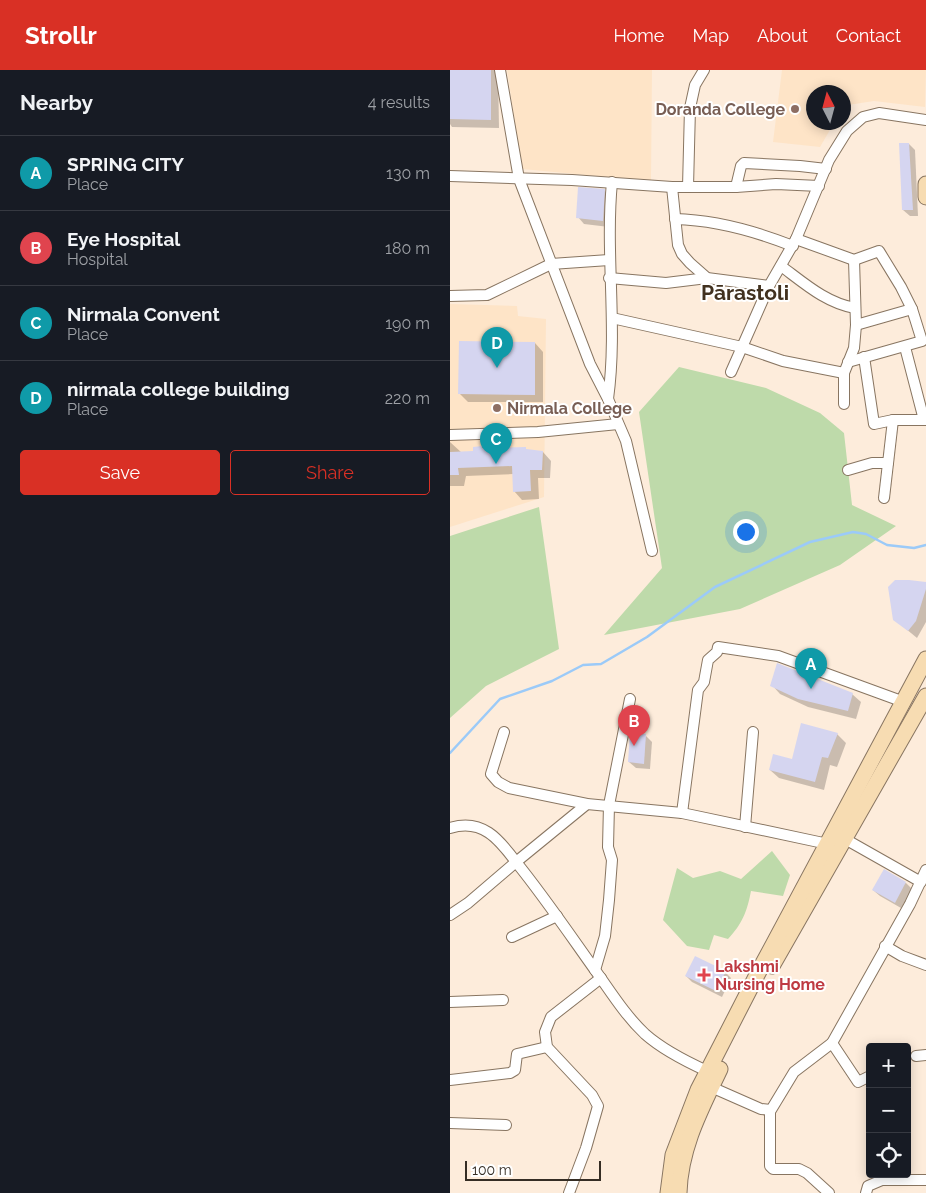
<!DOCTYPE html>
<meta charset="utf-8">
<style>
:root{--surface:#171b24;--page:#20242c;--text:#f1f3f6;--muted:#9ea1a6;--line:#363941;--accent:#d93025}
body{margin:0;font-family:Raleway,sans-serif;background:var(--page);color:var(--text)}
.controls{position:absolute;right:15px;bottom:15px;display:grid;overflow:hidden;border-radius:5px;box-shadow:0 2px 12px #0003}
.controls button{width:45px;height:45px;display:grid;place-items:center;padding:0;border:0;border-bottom:1px solid var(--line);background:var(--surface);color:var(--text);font:25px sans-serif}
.compass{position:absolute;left:356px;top:15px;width:45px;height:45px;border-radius:50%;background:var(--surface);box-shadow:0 2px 12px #0003;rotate:354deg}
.scale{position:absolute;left:15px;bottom:12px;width:136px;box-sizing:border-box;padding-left:5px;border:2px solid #352d24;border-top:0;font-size:14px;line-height:18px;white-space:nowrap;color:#352d24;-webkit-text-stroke:4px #fff;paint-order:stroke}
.you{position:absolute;left:295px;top:461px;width:18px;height:18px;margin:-12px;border:4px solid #fff;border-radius:50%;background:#1a73e8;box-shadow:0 0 0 8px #1a73e833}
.badge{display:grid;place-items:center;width:32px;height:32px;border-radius:50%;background:var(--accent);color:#fff;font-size:16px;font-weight:700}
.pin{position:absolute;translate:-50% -41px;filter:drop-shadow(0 1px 2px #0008)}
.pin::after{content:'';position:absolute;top:26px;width:18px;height:15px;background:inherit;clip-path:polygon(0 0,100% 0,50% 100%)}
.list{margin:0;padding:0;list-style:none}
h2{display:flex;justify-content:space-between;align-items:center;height:65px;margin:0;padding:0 20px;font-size:21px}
h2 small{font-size:16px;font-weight:400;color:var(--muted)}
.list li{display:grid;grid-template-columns:32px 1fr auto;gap:15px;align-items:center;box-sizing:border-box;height:75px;padding:0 20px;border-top:1px solid var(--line)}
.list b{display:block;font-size:19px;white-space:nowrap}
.list p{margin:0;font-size:16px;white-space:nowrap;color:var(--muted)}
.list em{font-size:16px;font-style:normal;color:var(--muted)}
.actions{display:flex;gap:10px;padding:15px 20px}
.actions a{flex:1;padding:11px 0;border:1px solid var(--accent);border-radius:5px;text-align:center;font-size:18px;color:var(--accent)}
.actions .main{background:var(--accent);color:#fff}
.icon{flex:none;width:28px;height:28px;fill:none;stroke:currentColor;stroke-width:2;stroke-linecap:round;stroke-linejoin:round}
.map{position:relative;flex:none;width:476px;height:1123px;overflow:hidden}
header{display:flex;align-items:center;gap:30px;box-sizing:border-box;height:70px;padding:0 25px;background:var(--accent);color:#fff}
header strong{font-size:24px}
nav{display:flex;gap:28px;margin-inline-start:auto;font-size:18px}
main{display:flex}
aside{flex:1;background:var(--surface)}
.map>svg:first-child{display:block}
.built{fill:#fee4c7}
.green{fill:#bedaaa}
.shadow{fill:#0003}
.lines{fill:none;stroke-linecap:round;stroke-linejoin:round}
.stream{stroke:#9bcaf8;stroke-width:2.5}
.building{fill:#d5d5f0}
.minor-casing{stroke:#887561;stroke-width:12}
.secondary-casing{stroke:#887561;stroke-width:17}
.minor{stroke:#fff;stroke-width:10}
.secondary{stroke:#f7dcb2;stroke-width:15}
.education-dot{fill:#8d6e63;stroke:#fff;stroke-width:2}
.health-dot{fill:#e0444e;stroke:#fff;stroke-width:2}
.labels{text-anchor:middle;stroke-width:4;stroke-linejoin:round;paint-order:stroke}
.education-label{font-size:16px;font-weight:bold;fill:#785e54;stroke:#fff;text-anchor:end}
.health-label{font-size:16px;font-weight:bold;fill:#be3a42;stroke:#fff;text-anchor:start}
.district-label{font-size:21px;font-weight:bold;fill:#41311f;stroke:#fff}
</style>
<header>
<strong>Strollr</strong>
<nav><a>Home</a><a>Map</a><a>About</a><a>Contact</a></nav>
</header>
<main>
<aside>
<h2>Nearby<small>4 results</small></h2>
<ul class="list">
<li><span class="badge" style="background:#0f9aa8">A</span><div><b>SPRING CITY</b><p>Place</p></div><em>130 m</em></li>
<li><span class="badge" style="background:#e0444e">B</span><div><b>Eye Hospital</b><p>Hospital</p></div><em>180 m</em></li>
<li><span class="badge" style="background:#0f9aa8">C</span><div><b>Nirmala Convent</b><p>Place</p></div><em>190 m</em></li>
<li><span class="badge" style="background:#0f9aa8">D</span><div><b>nirmala college building</b><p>Place</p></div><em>220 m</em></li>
</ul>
<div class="actions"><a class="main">Save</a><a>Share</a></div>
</aside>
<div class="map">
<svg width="476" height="1123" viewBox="0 0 476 1123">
<rect width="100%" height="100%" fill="#fdecdb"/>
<!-- built -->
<g class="built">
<path d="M57 0H202L201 111 72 99Z"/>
<path d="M332 0H476L475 37 424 31 398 35 394 40 393 22H363V52L384 53 370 77 323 72Z"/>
<path d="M0 234 67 236 68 246 96 249 94 427 0 457Z"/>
</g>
<!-- green -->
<g class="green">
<path d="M229 297 316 318 370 343 394 363 402 435 446 456 390 495 290 539 154 565 212 498 189 342Z"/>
<path d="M89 437 109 579 36 616 0 648V466Z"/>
<path d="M322 781 340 805 333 826 301 821C297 842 292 854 278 869L264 865 259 880 237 876 213 850 227 798 243 808 270 801 291 809Z"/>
</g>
<!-- shadow -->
<g class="shadow">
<path d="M0 0H48L49 58 2 57 0 54Z"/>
<path d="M459 74 465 80 468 146H460L453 140Z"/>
<path d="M154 120 160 127 159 157 134 154 128 147Z"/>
<path d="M85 273 93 282V332H18L9 323Z"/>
<path d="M0 372 12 383 24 382 32 377 93 382 101 391 100 408H88L89 429 72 430 64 421 63 404 16 406 14 416H0Z"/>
<path d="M476 514V552L467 568 444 549Z"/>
<path d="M322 615 402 624 411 632 406 649 358 637 330 624Z"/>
<path d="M387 664 396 673 387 697 380 695 374 720 329 708 320 700 343 691Z"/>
<path d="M196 666 202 672 200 699 186 698 179 692Z"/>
<path d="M456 813 462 819 451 838 430 826 423 820Z"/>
<path d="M275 902 281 908 272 927 242 912 236 906Z"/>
</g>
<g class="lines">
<!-- stream -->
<path class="stream" d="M0 683 50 629 102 611 133 595 151 594 197 567 265 517 360 472 403 462 416 464 437 475 464 478 476 475"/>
</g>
<!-- building -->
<g class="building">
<path d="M0 0H41V50L0 49Z"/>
<path d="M449 73H459L463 140H452Z"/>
<path d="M128 117 155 119 153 151 126 148Z"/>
<path d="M9 271 85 272V325L8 324Z"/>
<path d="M32 376V378L76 377V379L93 381 92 400H80L81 421 63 422 62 396 8 398 9 405H0V382L23 381V377Z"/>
<path d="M445 510H459L476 512V519L466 551 458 561 443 550 438 517Z"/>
<path d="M327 593 403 623 398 641 348 629 320 616Z"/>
<path d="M351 653 388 663 378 688 372 687 365 712 319 700 323 684 342 689Z"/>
<path d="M180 663 196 664 194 694 178 692Z"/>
<path d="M434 799 456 812 445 833 422 820Z"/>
<path d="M245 886 276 901 266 921 235 906Z"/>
</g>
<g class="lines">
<!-- minor casing -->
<g class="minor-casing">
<g id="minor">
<path d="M50 0 69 109 140 294 158 329 176 371 202 481"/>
<path d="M0 106 122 110 222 117H286L326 114 369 116"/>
<path d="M222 117 228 175 232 184 240 193 257 208 319 216"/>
<path d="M238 117 240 38 245 15 254 0"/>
<path d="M286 117 291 96 294 93 350 96 376 99"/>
<path d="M225 149C266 150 305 161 343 176"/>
<path d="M346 169 404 190 429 181 451 217 462 239 472 271 398 292"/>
<path d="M331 196C354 213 376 233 405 238"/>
<path d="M159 208 216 213 257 208"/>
<path d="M0 226 37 225 101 194 159 190"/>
<path d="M162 248 292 277 333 291 394 303"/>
<path d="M406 255 462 239"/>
<path d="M455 277 474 350"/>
<path d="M414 287 424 354 443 350H476"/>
<path d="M281 302 319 216 346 169 379 90 397 61 413 47 429 43 476 50"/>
<path d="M158 329C168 257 155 185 162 112"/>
<path d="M394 334V303L404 278 406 255 404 190"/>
<path d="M0 365 88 362 168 354"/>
<path d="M398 400 422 393H438"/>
<path d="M434 428 443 350"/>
<path d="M54 662 41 704 48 712 59 718 137 734 232 743 378 774"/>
<path d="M232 743 248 620 254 612 258 590 267 582 268 577 328 586 454 632"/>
<path d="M295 757 303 662"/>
<path d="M0 758C32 748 49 769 66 792L137 734"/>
<path d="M395 769 471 812"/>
<path d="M0 845 18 833 66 792C96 829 122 868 150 907 164 927 177 947 195 964 213 980 235 991 257 1001"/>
<path d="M62 867 107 846"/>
<path d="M435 876 452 886 476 895"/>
<path d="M145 900 155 866 159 830 162 790 158 777 159 735 180 629"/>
<path d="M0 932 53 930"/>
<path d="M382 973 408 1012 420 1006"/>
<path d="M466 986 476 985"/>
<path d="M0 1010 60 1003 65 1000 67 984 97 977"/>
<path d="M261 1017 311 1039 321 1040 344 1002 382 973 460 834 476 800"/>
<path d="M320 1040V1096L323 1099H349L357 1103 379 1123"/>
<path d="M0 1053 56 1055"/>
<path d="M119 1123 136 1078 148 1036 142 1025 97 977 95 962 101 947 151 908"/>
<path d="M416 1123 418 1116 432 1110H476"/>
</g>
</g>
<!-- secondary casing -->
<g class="secondary-casing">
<g id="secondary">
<path d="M476 114V127"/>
<path d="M322 896 476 626"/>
<path d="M218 1123 223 1085 248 1020 309 901 476 589"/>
<path d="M229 1123C230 1078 251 1039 270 999"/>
</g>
</g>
<!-- minor -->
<use href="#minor" class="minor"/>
<!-- secondary -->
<use href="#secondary" class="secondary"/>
</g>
<!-- markers -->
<g class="education-dot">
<circle cx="345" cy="39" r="5"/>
<circle cx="47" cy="338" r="5"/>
</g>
<path class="health-dot" d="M251.5 897.5h5v5h5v5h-5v5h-5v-5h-5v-5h5z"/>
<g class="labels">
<!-- education labels -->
<g class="education-label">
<text x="335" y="45">Doranda College</text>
<text x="57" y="344" text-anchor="start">Nirmala College</text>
</g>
<!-- health labels -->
<g class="health-label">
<text x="265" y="902">Lakshmi<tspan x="265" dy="18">Nursing Home</tspan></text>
</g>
<!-- district labels -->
<g class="district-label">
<text x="295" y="230">Pārastoli</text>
</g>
</g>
</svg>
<div class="controls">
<button>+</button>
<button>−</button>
<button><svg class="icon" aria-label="locate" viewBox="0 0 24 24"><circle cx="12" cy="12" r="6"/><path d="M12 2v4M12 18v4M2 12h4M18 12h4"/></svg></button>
</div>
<svg class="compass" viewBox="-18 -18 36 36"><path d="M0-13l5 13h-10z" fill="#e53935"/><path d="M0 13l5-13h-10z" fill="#9ea1a6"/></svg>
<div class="scale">100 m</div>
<div class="you"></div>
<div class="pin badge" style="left:361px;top:619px;background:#0f9aa8">A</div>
<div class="pin badge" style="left:184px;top:676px;background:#e0444e">B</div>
<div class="pin badge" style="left:46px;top:394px;background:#0f9aa8">C</div>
<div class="pin badge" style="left:47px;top:298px;background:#0f9aa8">D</div>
</div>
</main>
